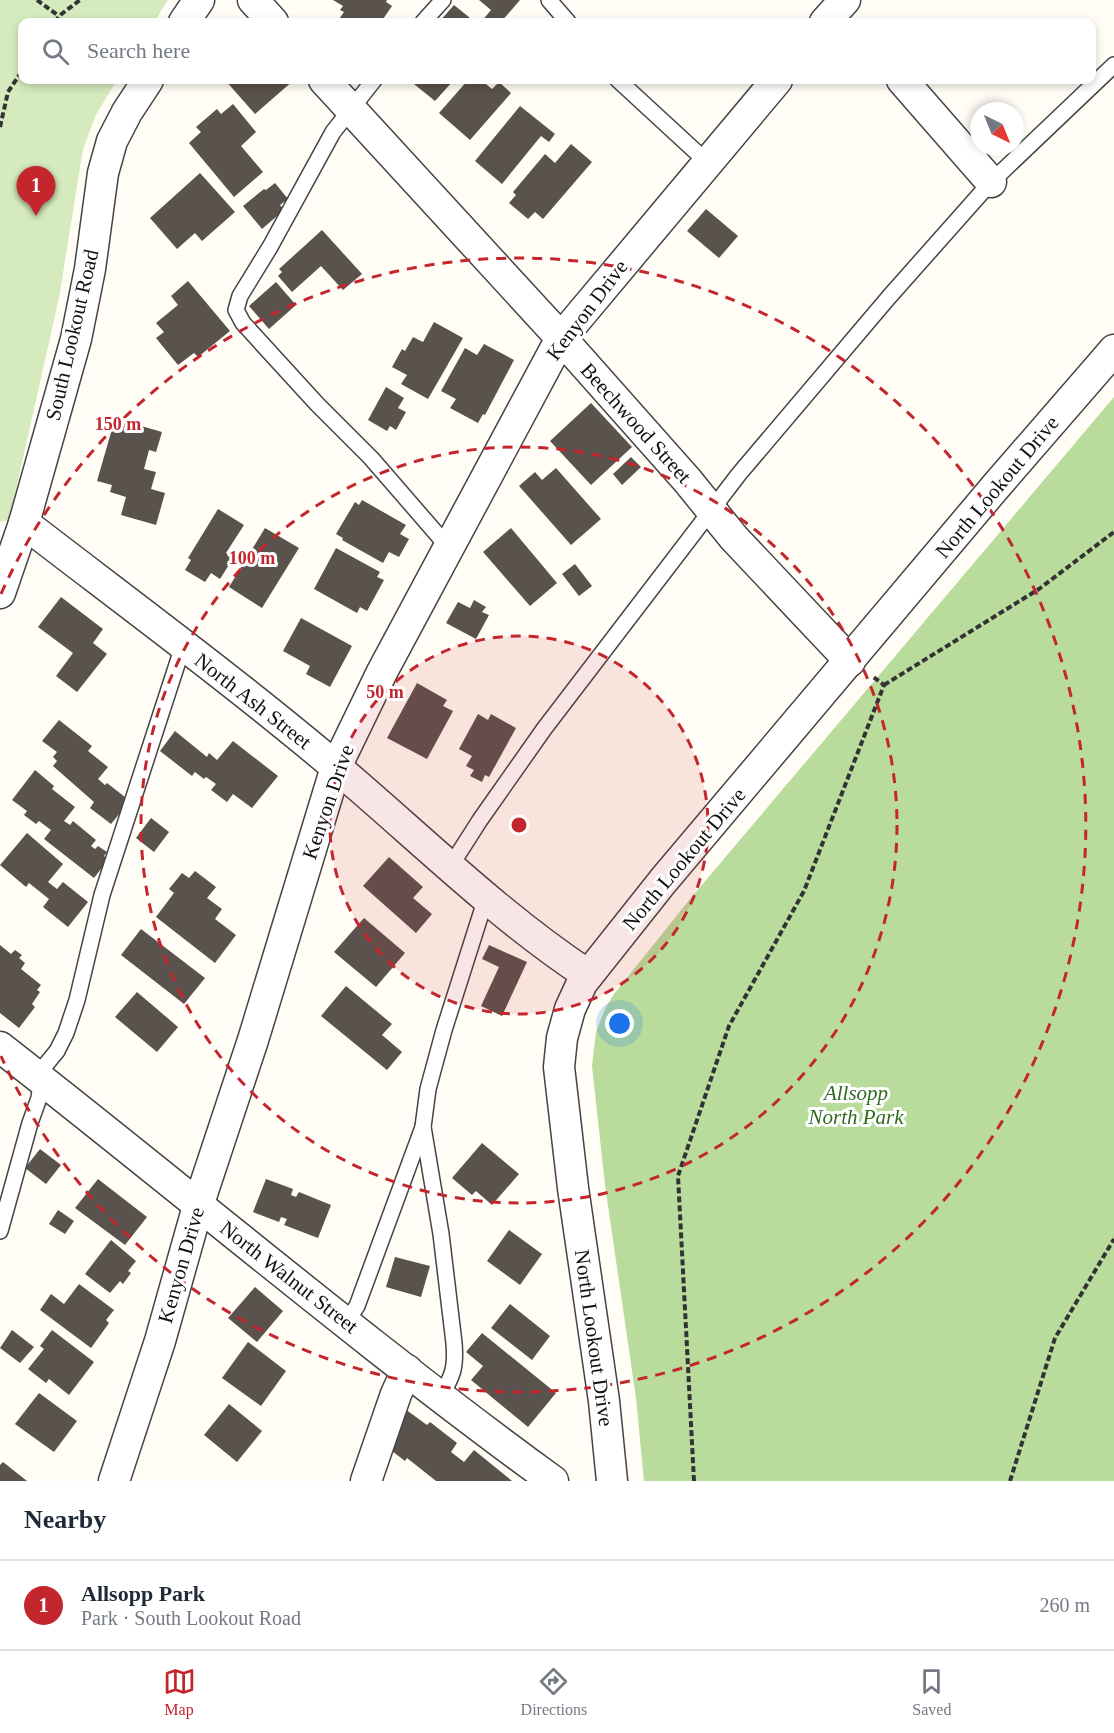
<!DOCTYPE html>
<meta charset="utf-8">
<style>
:root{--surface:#fff;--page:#f6f6f7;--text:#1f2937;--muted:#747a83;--line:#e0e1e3;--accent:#c4262e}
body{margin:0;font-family:"Times New Roman",serif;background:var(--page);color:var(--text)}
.compass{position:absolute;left:970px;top:102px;width:54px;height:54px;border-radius:50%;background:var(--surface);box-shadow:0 3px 9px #0003;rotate:137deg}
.you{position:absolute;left:620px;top:1024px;width:21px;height:21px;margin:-15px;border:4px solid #fff;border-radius:50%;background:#1a73e8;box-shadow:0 0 0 9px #1a73e833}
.badge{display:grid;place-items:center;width:39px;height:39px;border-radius:50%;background:var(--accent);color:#fff;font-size:20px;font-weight:700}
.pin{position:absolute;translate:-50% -50px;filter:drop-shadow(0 2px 3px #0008)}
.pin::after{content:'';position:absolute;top:32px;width:21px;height:18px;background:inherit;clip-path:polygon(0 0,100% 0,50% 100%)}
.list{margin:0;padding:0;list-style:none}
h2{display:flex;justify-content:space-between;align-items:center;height:78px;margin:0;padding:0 24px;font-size:26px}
h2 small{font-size:20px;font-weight:400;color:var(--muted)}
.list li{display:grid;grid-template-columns:39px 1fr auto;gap:18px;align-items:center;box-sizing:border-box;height:90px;padding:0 24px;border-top:2px solid var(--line)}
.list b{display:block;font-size:22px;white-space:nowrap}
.list p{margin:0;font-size:20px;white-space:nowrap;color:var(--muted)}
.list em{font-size:20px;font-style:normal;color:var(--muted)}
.icon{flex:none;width:33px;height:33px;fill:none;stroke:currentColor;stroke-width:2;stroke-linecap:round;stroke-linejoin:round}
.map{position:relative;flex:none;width:1114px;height:1481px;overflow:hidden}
.search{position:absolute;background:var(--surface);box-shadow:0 3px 9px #0003;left:18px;right:18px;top:18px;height:66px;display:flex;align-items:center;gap:15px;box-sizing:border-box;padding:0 21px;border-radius:12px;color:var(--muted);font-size:22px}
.sheet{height:168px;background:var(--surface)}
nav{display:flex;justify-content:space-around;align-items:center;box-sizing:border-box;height:84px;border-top:2px solid var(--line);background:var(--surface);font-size:16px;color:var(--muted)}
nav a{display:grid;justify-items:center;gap:3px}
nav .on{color:var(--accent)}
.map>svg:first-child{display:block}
.green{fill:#d5ebbd}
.forest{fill:#b9dc9c}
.building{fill:#5a524d}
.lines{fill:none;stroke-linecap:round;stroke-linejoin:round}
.lane-casing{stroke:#444;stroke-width:18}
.street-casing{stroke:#444;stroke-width:33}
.path{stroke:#333;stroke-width:4;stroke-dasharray:6 3;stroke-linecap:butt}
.lane{stroke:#fff;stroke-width:15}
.street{stroke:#fff;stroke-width:30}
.ring{fill:none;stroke:#c4262e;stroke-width:3;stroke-dasharray:10 8}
.labels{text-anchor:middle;stroke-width:6;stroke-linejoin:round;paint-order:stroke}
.street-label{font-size:21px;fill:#111;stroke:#fff}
.park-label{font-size:21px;font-style:italic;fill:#2f6b1f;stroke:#fff}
.centre{fill:#c4262e;stroke:#fff;stroke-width:3}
.ring-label{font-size:18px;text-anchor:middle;font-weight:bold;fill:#c4262e;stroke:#fff;stroke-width:6;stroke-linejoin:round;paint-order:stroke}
</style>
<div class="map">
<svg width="1114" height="1481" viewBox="0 0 1114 1481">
<rect width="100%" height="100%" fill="#fffdf5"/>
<!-- green -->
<path class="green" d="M0 0H168L154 22H22V80H117L96 115 83 149 59 298 9 520 0 522Z"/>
<!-- forest -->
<path class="forest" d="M1114 397V1481H644L636 1398 605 1185 592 1066 596 1032 605 1009 614 994 690 899Z"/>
<!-- building -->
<g class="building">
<path d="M333 0H387L386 2 392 6 381 22H337L344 12 340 10 343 6Z"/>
<path d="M479 0H520L501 22H481L491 10Z"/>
<path d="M454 5 475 22H439Z"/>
<path d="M225 80H294L255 114Z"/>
<path d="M409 80H454L435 101Z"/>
<path d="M468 80H481L492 89 499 82 511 93 470 140 439 113Z"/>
<path d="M233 104 256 132 241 146 263 172 234 197 189 143 201 132 196 127 217 109 221 114Z"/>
<path d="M520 106 555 134 549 142 541 136 502 184 475 161Z"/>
<path d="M571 144 592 162 543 219 535 212 528 219 509 203 516 195 513 192 545 154 555 163Z"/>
<path d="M200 173 235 212 202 241 195 233 177 249 150 218Z"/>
<path d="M275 183 288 199 280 205 284 210 262 229 243 206 264 189 266 190Z"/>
<path d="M706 209 738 236 719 258 687 231Z"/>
<path d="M322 230 362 274 343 290 321 266 292 292 278 276 282 272 279 269Z"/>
<path d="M188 281 230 331 198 357 194 353 178 365 156 338 164 332 156 323 178 305 171 296Z"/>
<path d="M276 282 296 305 269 329 249 306Z"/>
<path d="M434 322 463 338 428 399 401 384 407 375 392 367 402 349 405 351 413 337 423 342Z"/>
<path d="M484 344 514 360 485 415 483 414 478 423 450 408 456 399 441 391 465 348 477 355Z"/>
<path d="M386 387 404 398 398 408 406 412 396 430 390 426 387 431 368 420Z"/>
<path d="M591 403 632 447 591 485 550 441Z"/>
<path d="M124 421 162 432 156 452 149 450 144 469 156 472 151 489 165 493 156 525 121 515 126 497 110 492 112 485 97 481 112 429 122 432Z"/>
<path d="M631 457 641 467 622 485 613 474Z"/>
<path d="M556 468 601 519 571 545 519 486 535 472 542 480Z"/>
<path d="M362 500 406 525 400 534 409 539 399 557 389 552 383 563 342 540 343 538 336 534 355 502 359 505Z"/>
<path d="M218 509 244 525 226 553 234 557 220 579 211 573 205 582 185 570 191 560 188 558Z"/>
<path d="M265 528 299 548 262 608 229 587Z"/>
<path d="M511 528 557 583 530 606 483 552Z"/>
<path d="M336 548 380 572 377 577 384 580 367 611 360 607 357 613 314 589Z"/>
<path d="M575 564 592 586 579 596 562 574Z"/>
<path d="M61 597 103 629 93 643 107 654 77 692 56 676 73 653 38 627Z"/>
<path d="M474 600 486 607 482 612 489 615 476 639 446 623 458 602 470 608Z"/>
<path d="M301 618 352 646 330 687 306 674 310 666 283 651Z"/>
<path d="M417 683 447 700 443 706 453 711 427 759 387 738Z"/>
<path d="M478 714 488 720 491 714 516 728 489 777 485 775 482 782 470 776 474 770 466 766 472 756 459 749Z"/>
<path d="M59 720 92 746 88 751 108 767 98 779 105 785 107 783 130 801 111 824 90 808 94 802 53 766 57 761 53 757 57 752 42 741Z"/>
<path d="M175 731 207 757 209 753 217 760 233 741 278 776 252 808 233 794 227 802 211 790 216 784 206 777 204 779 195 772 192 776 160 751Z"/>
<path d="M35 770 54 786 52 789 75 807 64 821 70 825 73 821 96 840 91 846 95 849 98 846 107 852 104 856 108 860 94 878 44 839 51 830 39 821 36 824 24 815 27 811 12 800Z"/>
<path d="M151 818 169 832 154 852 136 838Z"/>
<path d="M27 833 63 864 48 882 57 889 63 882 88 902 68 927 43 907 49 899 29 883 26 887 0 865Z"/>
<path d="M389 857 423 887 413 898 432 914 416 933 363 886Z"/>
<path d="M195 871 216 887 207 898 222 909 215 919 236 935 215 963 156 917 174 893 169 889 182 873 189 878Z"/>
<path d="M364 918 405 953 376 987 334 952Z"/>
<path d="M141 929 205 978 184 1004 121 955Z"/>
<path d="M0 945 11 954 15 950 22 955 19 958 25 963 21 969 41 985 37 990 40 992 32 1004 35 1007 19 1028 0 1013Z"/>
<path d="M489 945 527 962 502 1016 481 1006 499 967 482 959Z"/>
<path d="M346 986 392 1024 382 1035 402 1052 387 1070 321 1016Z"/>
<path d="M137 992 178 1027 157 1052 115 1017Z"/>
<path d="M482 1143 519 1174 492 1205 476 1191 472 1195 452 1178Z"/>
<path d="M40 1149 61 1165 46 1184 25 1168Z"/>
<path d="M98 1179 147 1217 125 1245 75 1208Z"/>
<path d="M266 1179 293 1189 291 1195 296 1197 299 1192 331 1205 318 1238 284 1225 287 1219 281 1217 279 1222 253 1212Z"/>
<path d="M58 1210 74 1221 65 1234 49 1224Z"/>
<path d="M509 1230 542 1254 520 1285 487 1261Z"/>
<path d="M111 1240 136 1261 128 1271 131 1273 123 1284 120 1281 110 1293 85 1274Z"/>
<path d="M395 1257 430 1266 421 1297 386 1287Z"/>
<path d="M79 1284 114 1310 106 1320 109 1323 91 1348 40 1310 51 1294 64 1304Z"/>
<path d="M255 1287 283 1311 257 1342 228 1318Z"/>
<path d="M510 1304 550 1336 532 1360 491 1328Z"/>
<path d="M12 1330 34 1347 20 1363 0 1348Z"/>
<path d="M52 1330 94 1362 69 1395 49 1379 46 1383 28 1369 44 1349 40 1346Z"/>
<path d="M482 1333 556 1393 528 1427 471 1380 483 1366 466 1352Z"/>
<path d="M248 1342 286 1371 261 1406 222 1378Z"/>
<path d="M39 1393 77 1421 54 1452 15 1424Z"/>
<path d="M229 1404 262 1431 237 1462 204 1435Z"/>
<path d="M405 1409 427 1425 430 1422 457 1443 451 1452 464 1462 474 1450 512 1481H436L407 1458 405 1461 388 1448Z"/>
<path d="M3 1462 27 1481H0V1465Z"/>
</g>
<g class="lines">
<!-- lane casing -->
<g class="lane-casing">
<g id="lane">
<path d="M549 0 568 22"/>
<path d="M423 22 443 0"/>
<path d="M374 80 333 132 270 247 240 296 236 310 243 323 317 404 371 458 449 548"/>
<path d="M618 80 707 162"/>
<path d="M450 867 480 820 544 729 739 474 889 297 991 182 1114 65"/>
<path d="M423 1127 441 1234 454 1343C456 1367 453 1377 440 1396"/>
<path d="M0 1231 30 1123 39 1098 43 1068 57 1051 66 1033 77 1000 102 895 183 646"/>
<path d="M346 1322 357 1306 423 1127 428 1089 444 1030 486 898"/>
</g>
</g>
<!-- street casing -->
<g class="street-casing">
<g id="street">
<path d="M253 0 273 22"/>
<path d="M184 22 199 0"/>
<path d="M825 22 845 0"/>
<path d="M324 80 561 338 687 480 734 538 850 661"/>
<path d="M902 80 991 182"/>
<path d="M24 523C128 603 235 682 336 767 419 837 497 915 588 975"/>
<path d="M0 593 24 523 76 339 90 269 103 173 112 141 127 112 148 80"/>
<path d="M0 1047C185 1191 363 1343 553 1481"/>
<path d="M114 1481 160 1341 198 1206 253 1040 336 767 382 672 561 338 777 80"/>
<path d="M366 1481 396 1394 407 1370"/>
<path d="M612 1481 604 1401 573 1188 559 1067 562 1038 570 1009 582 983 663 881 997 485 1114 350"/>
</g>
</g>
<!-- path -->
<g class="path">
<path d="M37 0 59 16"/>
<path d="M55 22 59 16 80 0"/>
<path d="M0 127 8 92 22 71"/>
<path d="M884 685 1039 589 1114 532"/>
<path d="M694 1481 678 1176 729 1026 804 891 884 685 872 676"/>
<path d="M1010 1481 1055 1338 1114 1239"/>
</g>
<!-- lane -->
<use href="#lane" class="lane"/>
<!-- street -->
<use href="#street" class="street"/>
</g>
<!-- distance rings -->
<circle cx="519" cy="825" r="189" fill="#c4262e" fill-opacity=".12"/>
<g class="ring">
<circle cx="519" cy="825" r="189"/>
<circle cx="519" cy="825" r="378"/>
<path d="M1 594A567 567 0 1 1 1 1056"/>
</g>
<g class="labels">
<!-- street labels -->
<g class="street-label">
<text transform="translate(587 310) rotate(-53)" y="7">Kenyon Drive</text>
<text transform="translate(72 335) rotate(-77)" y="7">South Lookout Road</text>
<text transform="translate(636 423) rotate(48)" y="7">Beechwood Street</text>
<text transform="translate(997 487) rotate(-50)" y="7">North Lookout Drive</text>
<text transform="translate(253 701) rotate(38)" y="7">North Ash Street</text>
<text transform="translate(328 802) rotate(-71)" y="7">Kenyon Drive</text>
<text transform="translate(684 859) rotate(-50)" y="7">North Lookout Drive</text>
<text transform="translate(181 1265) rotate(-74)" y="7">Kenyon Drive</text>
<text transform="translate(289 1277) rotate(38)" y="7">North Walnut Street</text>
<text transform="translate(594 1338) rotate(82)" y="7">North Lookout Drive</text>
</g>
<!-- park labels -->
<g class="park-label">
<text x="856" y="1100">Allsopp<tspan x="856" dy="24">North Park</tspan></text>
</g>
</g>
<circle cx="519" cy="825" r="9" class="centre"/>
<g class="ring-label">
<text x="118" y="430">150 m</text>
<text x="252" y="564">100 m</text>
<text x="385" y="698">50 m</text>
</g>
</svg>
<svg class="compass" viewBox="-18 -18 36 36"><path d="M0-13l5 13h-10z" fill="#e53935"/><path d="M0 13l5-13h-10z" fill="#747a83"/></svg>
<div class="you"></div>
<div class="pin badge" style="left:36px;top:216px">1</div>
<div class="search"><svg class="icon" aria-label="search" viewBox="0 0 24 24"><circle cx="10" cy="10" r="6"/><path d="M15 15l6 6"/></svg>Search here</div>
</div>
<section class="sheet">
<h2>Nearby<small></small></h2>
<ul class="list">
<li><span class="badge">1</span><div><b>Allsopp Park</b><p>Park · South Lookout Road</p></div><em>260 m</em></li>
</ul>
</section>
<nav>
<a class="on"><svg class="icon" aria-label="map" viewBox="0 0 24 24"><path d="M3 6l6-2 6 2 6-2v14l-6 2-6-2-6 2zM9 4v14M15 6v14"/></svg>Map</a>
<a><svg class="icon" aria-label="directions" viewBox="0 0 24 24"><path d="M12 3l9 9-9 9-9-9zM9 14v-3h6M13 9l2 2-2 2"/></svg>Directions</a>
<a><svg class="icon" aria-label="saved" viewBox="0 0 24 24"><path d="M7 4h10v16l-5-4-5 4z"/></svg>Saved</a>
</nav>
